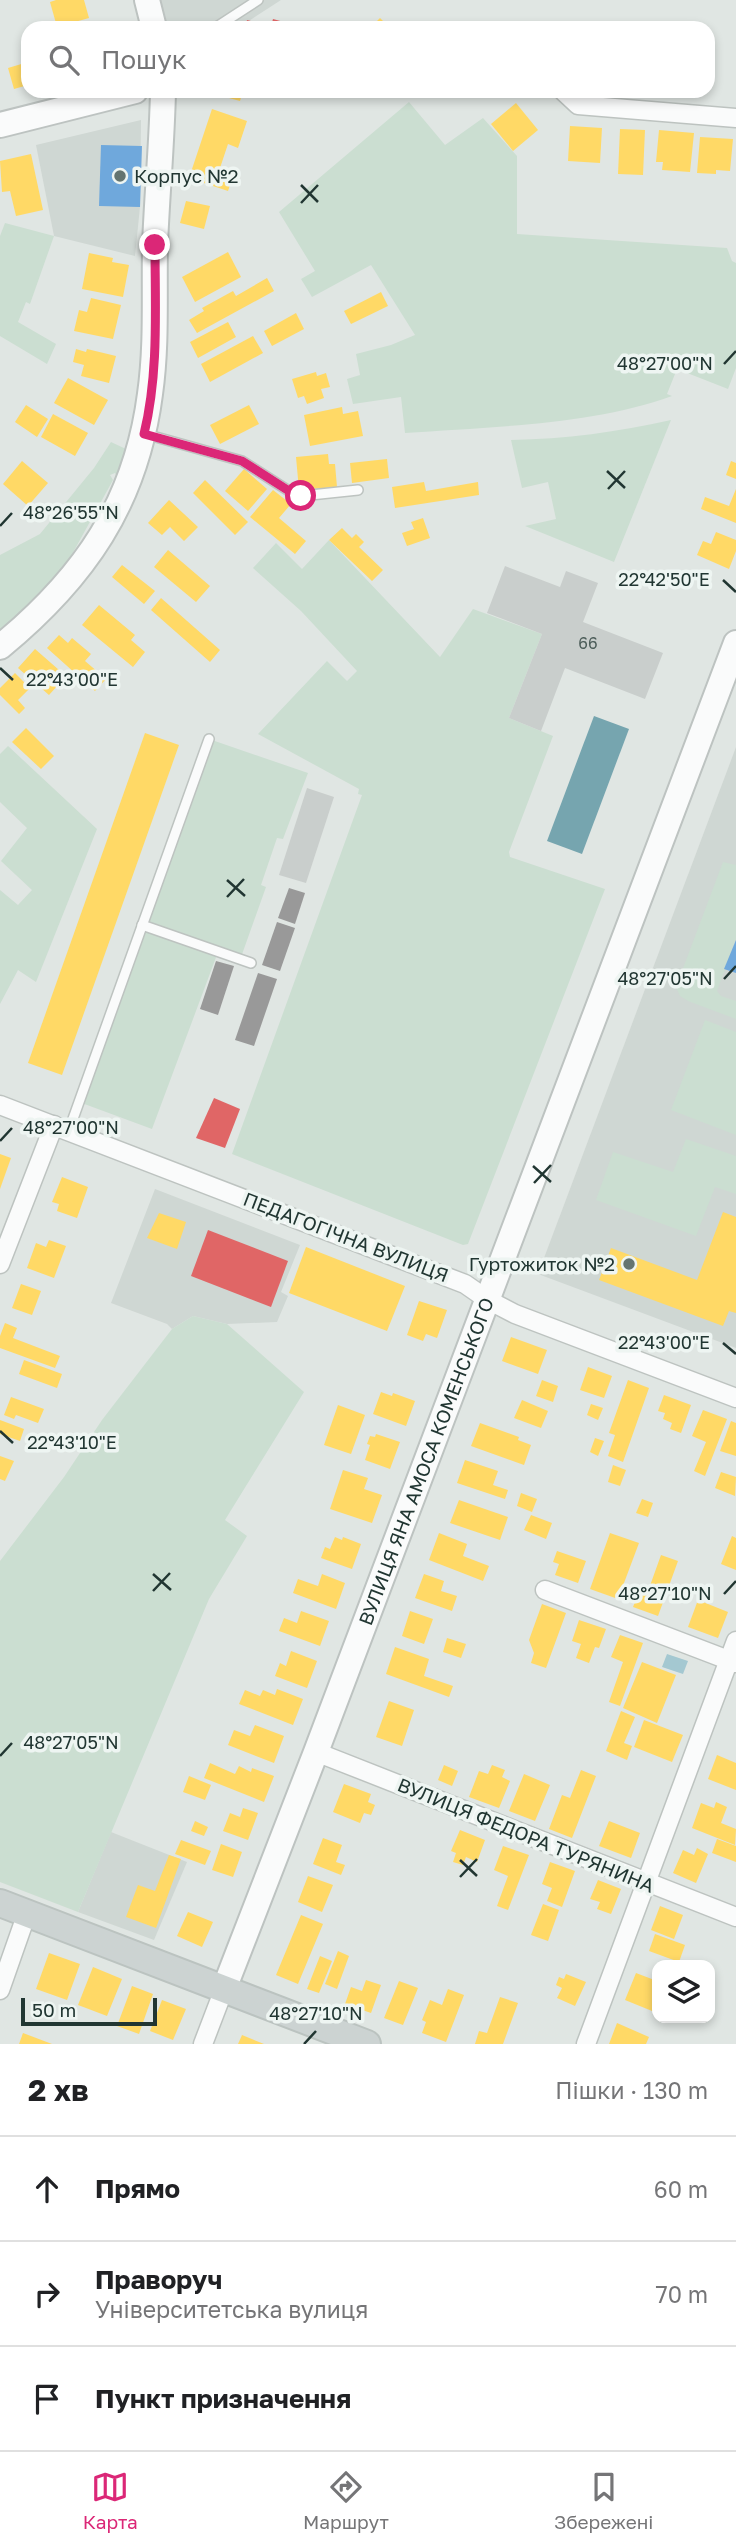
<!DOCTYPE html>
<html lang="uk">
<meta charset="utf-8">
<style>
:root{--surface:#fff;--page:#f2f2f2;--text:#202124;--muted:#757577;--line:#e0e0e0;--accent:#db2777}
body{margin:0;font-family:"Golos Text",sans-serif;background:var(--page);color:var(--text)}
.controls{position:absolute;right:21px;bottom:21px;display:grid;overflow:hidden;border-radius:14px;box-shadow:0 4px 10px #0003}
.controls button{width:63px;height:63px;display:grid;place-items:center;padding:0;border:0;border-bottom:2px solid var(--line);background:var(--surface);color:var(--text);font:35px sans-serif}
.scale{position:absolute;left:21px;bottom:18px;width:136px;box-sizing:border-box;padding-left:7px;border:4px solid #213632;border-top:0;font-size:19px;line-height:24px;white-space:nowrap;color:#213632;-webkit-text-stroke:5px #eef5f2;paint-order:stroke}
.stop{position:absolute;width:21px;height:21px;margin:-16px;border:5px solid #db2777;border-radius:50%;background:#fff}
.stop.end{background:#db2777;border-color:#fff;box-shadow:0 2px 7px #0008}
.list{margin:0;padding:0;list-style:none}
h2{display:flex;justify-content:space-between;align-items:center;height:91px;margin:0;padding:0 28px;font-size:30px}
h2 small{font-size:23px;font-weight:400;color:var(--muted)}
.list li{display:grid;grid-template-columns:46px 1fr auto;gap:21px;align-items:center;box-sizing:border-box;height:105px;padding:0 28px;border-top:2px solid var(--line)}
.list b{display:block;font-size:26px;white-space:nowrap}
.list p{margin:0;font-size:23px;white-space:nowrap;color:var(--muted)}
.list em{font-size:23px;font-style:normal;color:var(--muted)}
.icon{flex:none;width:38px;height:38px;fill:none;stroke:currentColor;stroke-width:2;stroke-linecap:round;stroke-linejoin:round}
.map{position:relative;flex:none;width:736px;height:2044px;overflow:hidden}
.search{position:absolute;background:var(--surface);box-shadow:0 4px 10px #0003;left:21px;right:21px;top:21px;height:77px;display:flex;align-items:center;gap:18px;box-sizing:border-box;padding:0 24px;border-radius:21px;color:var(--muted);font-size:26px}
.sheet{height:406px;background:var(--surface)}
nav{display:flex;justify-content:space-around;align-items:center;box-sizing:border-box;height:98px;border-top:2px solid var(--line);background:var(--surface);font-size:19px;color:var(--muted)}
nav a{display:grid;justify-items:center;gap:4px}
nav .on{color:var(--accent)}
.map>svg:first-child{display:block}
.built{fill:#cfd7d3}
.green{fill:#cbded1}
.water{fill:#a4c8d1}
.homes{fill:#ffd966}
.shops{fill:#e06666}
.schools{fill:#6fa8dc}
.public{fill:#76a5af}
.industry{fill:#999}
.building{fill:#c9cecc}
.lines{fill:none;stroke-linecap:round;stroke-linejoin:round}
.lane-casing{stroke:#bdc3c0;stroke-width:12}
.street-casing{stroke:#bdc3c0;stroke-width:21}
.secondary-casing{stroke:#bdc3c1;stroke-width:28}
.primary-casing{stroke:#bbc3c0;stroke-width:30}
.lane{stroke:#fafbfb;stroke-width:9}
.street{stroke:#fafbfb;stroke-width:18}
.secondary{stroke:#fafbfb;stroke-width:24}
.primary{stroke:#ccd3d2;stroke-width:26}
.route{stroke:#db2777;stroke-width:9}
.ticks{fill:none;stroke:#213632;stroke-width:2.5}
.poi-dot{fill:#647470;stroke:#eef5f2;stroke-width:2.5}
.labels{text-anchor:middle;stroke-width:7;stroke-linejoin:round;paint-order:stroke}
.number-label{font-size:16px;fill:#4c5d59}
.poi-label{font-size:19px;fill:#213632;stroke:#eef5f2;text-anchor:start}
.street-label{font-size:19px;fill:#213632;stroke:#eef5f2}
.ticks-label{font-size:18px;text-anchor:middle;fill:#213632;stroke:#eef5f2;stroke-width:7;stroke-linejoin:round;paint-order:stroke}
</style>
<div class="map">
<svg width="736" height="2044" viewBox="0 0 736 2044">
<rect width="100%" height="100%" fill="#e0e6e3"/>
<!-- built -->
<g class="built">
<path d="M156 0H281L238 28H164Z"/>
<path d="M141 120 140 207 135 256 54 236 36 145Z"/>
<path d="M736 747V1348L538 1274Z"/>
<path d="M155 1189 300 1245 281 1292 288 1296 277 1322 227 1324 193 1316 172 1329 167 1324 111 1303Z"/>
<path d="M111 1832 187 1862 154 1940 78 1912Z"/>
</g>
<!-- green -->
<g class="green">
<path d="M409 102 445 145 483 118 517 156V234L727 248 732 261 736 263V368L728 389 677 369 667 394 672 396C593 425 489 427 405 433L401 397 353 404 347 379 360 375 356 354 391 345 415 335 371 265 312 297 301 279 315 271 279 212Z"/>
<path d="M5 223 54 236 30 304 26 302 18 322 56 344 47 364 0 336V236Z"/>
<path d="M671 420 614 562 525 526 556 519 548 482 522 488 511 440C565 439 618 432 671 420Z"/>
<path d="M111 442 128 450 116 475 115 473 110 475 113 480 49 596 0 637V555L40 534 94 468Z"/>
<path d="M329 540 440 657 473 609 542 634 509 718 553 736 509 852 510 857 605 889 468 1244 463 1245 232 1154 362 795 358 794 359 789 258 734 327 661 347 681 357 671 301 611 253 568 276 543 302 569Z"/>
<path d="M209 739 308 773 283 839 277 838 261 885 266 887 240 960 218 952 152 1129 79 1102Z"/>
<path d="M8 746 97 829 36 982 18 970 0 1004V890L18 905 32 890 1 861 27 828 0 802V754Z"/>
<path d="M723 862 736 865V939L717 991 721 996 736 1001V1019L688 1001 680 996 676 987Z"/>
<path d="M705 1020 736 1032V1135L671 1110Z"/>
<path d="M686 1139 736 1156V1194L715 1187 696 1236 596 1200 613 1152 673 1172Z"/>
<path d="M193 1316 227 1324 304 1392 225 1520 247 1536 209 1599 78 1912 0 1882V1561L64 1477 102 1420 172 1329Z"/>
</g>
<!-- water -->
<path class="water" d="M667 1654 688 1661 683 1674 662 1667Z"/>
<!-- homes -->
<g class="homes">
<path d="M56 0H84L89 18 57 27 50 2Z"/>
<path d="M380 18 390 28H370Z"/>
<path d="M708 59 713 60 710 90H708Z"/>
<path d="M28 62V85L14 89 8 68Z"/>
<path d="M219 91H243L240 101 218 95Z"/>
<path d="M516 103 538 130 513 151 491 124Z"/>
<path d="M212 109 247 121 238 148 228 144 220 168 234 173 228 191 189 178Z"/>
<path d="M570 126 602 128 600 163 568 161Z"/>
<path d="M620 129 645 130 643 175 618 174Z"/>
<path d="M659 130 694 133 690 172 662 170 663 162H656Z"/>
<path d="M700 137 733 139 730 171 716 170V174L697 173Z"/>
<path d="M31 154 43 210 16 216 10 191 2 192 0 161Z"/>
<path d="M186 201 210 206 204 229 180 223Z"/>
<path d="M228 252 241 277 195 302 182 277Z"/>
<path d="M89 253 113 258 112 262 129 265 123 297 82 289Z"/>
<path d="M267 278 274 291 197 333 189 320 204 311 202 308 233 291 236 296Z"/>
<path d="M381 292 388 306 351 324 344 311Z"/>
<path d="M91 298 121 305 113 339 74 331 79 310 87 312Z"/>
<path d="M296 313 304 329 272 346 264 331Z"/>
<path d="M228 322 236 337 198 358 190 342Z"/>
<path d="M253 336 263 353 210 382 201 364Z"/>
<path d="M76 349 86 352 87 349 116 356 109 383 81 376 84 365 73 362Z"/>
<path d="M316 372 317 376 326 373 330 387 321 389 324 398 307 404 304 396 298 398 292 379Z"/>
<path d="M68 378 108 400 94 425 54 403Z"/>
<path d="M26 405 48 419 37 437 15 422Z"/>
<path d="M249 405 259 424 220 444 210 425Z"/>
<path d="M342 407 343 414 358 411 363 436 310 446 304 415Z"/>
<path d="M53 414 88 433 75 456 41 437Z"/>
<path d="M328 454 329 464H335L337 487 299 490 296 457Z"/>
<path d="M387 459 389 478 352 483 350 463Z"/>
<path d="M22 461 48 483 28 506 3 484Z"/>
<path d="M731 461 736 463V479L726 475Z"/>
<path d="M244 469 267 489 248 511 225 491Z"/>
<path d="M205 480 248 522 235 535 193 493Z"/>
<path d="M424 482 426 491 478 482 479 495 395 508 392 487Z"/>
<path d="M736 489V523L701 509 705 497 729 506Z"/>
<path d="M273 490 291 504 279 518 306 541 295 554 250 517Z"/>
<path d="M169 500 198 527 184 541 170 527 162 535 148 523Z"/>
<path d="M423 518 430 538 407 546 402 533 414 529 411 522Z"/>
<path d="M342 528 352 538 356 534 364 542 359 547 383 570 372 581 329 540Z"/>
<path d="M716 532 736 540V551L729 569 697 555 703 541 711 544Z"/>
<path d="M168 550 210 586 196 602 154 567Z"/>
<path d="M122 565 155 591 144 604 112 577Z"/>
<path d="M161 598 220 650 210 662 151 610Z"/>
<path d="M99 605 135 635 131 640 145 652 133 667 82 625Z"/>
<path d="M59 635 68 643 72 638 91 654 85 661 106 679 95 691 47 648Z"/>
<path d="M35 649 59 670 53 678 59 684 49 695 18 668Z"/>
<path d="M15 673 30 688 18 700 25 708 19 714 0 695V688Z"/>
<path d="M26 728 54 756 41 769 12 742Z"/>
<path d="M145 733 179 745 62 1075 28 1063Z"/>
<path d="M0 1154 11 1158 0 1189Z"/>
<path d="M62 1177 88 1187 77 1218 57 1211 59 1204 52 1202Z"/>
<path d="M723 1212 736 1217V1313L729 1311 723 1326 599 1280 611 1248 697 1280Z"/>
<path d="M159 1213 186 1222 177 1249 147 1238Z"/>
<path d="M49 1240 66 1246 54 1278 27 1268 36 1243 46 1247Z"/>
<path d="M306 1247 405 1286 387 1331 289 1293Z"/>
<path d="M21 1284 41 1291 32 1315 12 1308Z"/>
<path d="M419 1301 447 1310 437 1338 426 1334 423 1341 407 1335Z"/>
<path d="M5 1323 17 1328 13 1338 60 1356 55 1368 0 1348V1336Z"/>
<path d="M511 1337 547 1350 538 1374 502 1361Z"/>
<path d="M24 1360 62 1374 57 1388 19 1374Z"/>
<path d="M588 1367 612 1376 604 1398 580 1390Z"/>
<path d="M542 1380 558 1386 553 1402 536 1396Z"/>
<path d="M628 1380 649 1388 623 1462 608 1456 615 1435 609 1433Z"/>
<path d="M381 1392 392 1396 393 1393 415 1401 406 1426 373 1414Z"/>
<path d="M664 1395 691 1405 681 1433 670 1429 672 1423 663 1419 665 1413 658 1411Z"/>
<path d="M11 1397 44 1409 38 1423 16 1415 14 1419 4 1415Z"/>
<path d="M522 1400 548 1411 541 1428 514 1418Z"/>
<path d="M591 1404 603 1408 598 1420 587 1415Z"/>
<path d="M338 1405 365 1415 351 1454 324 1445Z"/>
<path d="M703 1410 727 1419 705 1476 694 1471 706 1442 692 1436Z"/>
<path d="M0 1420 24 1429 20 1441 0 1434Z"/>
<path d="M731 1421 736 1423V1456L720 1451Z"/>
<path d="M480 1423 519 1437 518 1440 531 1445 524 1465 471 1446Z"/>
<path d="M376 1434 400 1442 390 1469 365 1460 370 1445 367 1444 370 1436 375 1437Z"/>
<path d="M595 1438 604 1441 598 1456 590 1452Z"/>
<path d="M0 1456 14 1461 5 1481 0 1479Z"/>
<path d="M465 1460 498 1471 493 1485 508 1490 505 1499 457 1483Z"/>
<path d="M613 1465 626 1470 620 1486 608 1482Z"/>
<path d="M343 1470 368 1478 364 1489 382 1495 372 1523 330 1509Z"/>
<path d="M721 1472 736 1477 735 1496 715 1488Z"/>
<path d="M521 1493 537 1499 532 1512 517 1506Z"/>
<path d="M642 1499 653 1503 648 1517 636 1513Z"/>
<path d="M459 1500 508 1517 500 1540 450 1523Z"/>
<path d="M531 1515 552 1523 546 1539 524 1530Z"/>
<path d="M439 1533 467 1544 463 1556 489 1566 483 1581 429 1560Z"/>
<path d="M610 1533 639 1543 618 1599 590 1589Z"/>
<path d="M732 1536 736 1538V1570L721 1564Z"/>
<path d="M335 1537 342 1540 343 1537 361 1544 352 1569 321 1558 325 1547 330 1549Z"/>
<path d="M557 1551 586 1561 578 1583 555 1575 559 1564 553 1562Z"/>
<path d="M661 1555 678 1561 658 1616 633 1607 639 1592 647 1594Z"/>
<path d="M322 1574 345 1583 336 1609 293 1593 298 1579 318 1586Z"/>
<path d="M424 1574 444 1581 441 1591 457 1596 452 1611 415 1598Z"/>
<path d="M698 1600 728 1612 718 1638 688 1627Z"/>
<path d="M542 1604 566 1613 546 1668 531 1663 534 1653 529 1640Z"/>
<path d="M301 1611 329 1621 320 1646 279 1631 284 1618 297 1623Z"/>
<path d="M410 1611 433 1619 424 1644 402 1636Z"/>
<path d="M579 1620 606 1629 599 1648 595 1647 589 1663 576 1658 581 1644 572 1641Z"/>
<path d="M620 1635 643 1643 620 1706 609 1702 623 1662 611 1657Z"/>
<path d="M447 1638 466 1644 461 1658 443 1652Z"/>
<path d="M395 1647 429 1659 424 1676 453 1686 449 1697 386 1674Z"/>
<path d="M291 1651 317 1661 307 1688 275 1676 280 1663 286 1666Z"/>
<path d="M642 1662 676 1675 657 1723 623 1708Z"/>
<path d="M277 1689 303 1699 293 1725 239 1704 245 1690 260 1696 263 1690 275 1695Z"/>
<path d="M389 1701 414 1710 402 1746 376 1737Z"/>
<path d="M621 1711 635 1717 624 1743 632 1746 627 1760 606 1751Z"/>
<path d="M644 1720 683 1735 672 1762 634 1747Z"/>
<path d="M255 1725 284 1736 274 1763 228 1745 234 1730 250 1736Z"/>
<path d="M717 1755 736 1763V1790L708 1779Z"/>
<path d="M210 1763 235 1774 239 1766 251 1772 252 1768 274 1776 264 1802 204 1778Z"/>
<path d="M444 1765 458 1771 452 1786 438 1780Z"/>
<path d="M492 1765 505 1770 502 1777 510 1781 499 1808 469 1797 479 1771 488 1774Z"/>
<path d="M581 1770 596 1776 572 1838 549 1829 562 1795 570 1798Z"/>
<path d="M524 1774 550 1785 535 1821 509 1811Z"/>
<path d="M189 1776 211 1785 205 1800 183 1792Z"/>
<path d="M344 1784 371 1794 368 1802 375 1805 371 1815 364 1813 360 1823 333 1812Z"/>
<path d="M716 1802 727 1807 721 1823 736 1829 735 1845 692 1828 701 1803 714 1808Z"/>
<path d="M243 1808 258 1813 248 1840 223 1831 230 1813 240 1817Z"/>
<path d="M195 1821 208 1827 204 1836 191 1831Z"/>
<path d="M609 1821 640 1833 631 1858 599 1846Z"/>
<path d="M460 1830 485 1840 477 1862 466 1857 463 1865 453 1862 456 1853 451 1851Z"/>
<path d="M323 1838 342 1845 336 1862 345 1865 341 1875 313 1864Z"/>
<path d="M717 1839 736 1846V1862L712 1853Z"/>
<path d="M181 1840 211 1851 205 1865 175 1854Z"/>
<path d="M221 1844 242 1852 233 1877 212 1870Z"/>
<path d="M503 1846 529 1855 508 1910 497 1906 508 1876 494 1870Z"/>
<path d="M697 1848 708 1854 696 1883 673 1873 683 1850 694 1855Z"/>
<path d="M169 1855 181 1859 156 1928 126 1917 138 1885 155 1891Z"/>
<path d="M550 1862 575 1871 562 1907 547 1901 552 1888 542 1884Z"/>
<path d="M308 1876 333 1885 322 1912 298 1902Z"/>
<path d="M598 1880 621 1889 611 1914 597 1909 600 1902 590 1899Z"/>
<path d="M543 1904 559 1910 548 1941 531 1935Z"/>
<path d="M660 1906 683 1915 674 1939 651 1930Z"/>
<path d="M188 1912 213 1922 202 1947 177 1936Z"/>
<path d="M301 1915 323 1924 298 1984 276 1975Z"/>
<path d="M655 1934 685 1945 679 1962 649 1951Z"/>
<path d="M338 1951 349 1956 337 1989 325 1984Z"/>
<path d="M49 1953 80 1964 67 2000 36 1989Z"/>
<path d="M320 1956 332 1961 319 1993 307 1989Z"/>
<path d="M93 1967 122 1979 107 2016 78 2005Z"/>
<path d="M636 1973 657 1981V2013L625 2000Z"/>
<path d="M566 1974 586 1982 575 2006 557 1998 562 1988 556 1985 559 1977 564 1979Z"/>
<path d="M366 1980 381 1985 371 2013 345 2004 351 1987 362 1991Z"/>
<path d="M399 1981 418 1988 403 2025 384 2018Z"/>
<path d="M132 1986 153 1994 139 2034 117 2026Z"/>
<path d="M448 1989 464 1995 446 2042 422 2033 426 2022 422 2020 430 2000 442 2005Z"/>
<path d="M500 1997 518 2003 503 2044H475L479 2031 487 2033Z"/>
<path d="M162 2000 186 2009 173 2040 150 2031Z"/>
<path d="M617 2023 649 2037 646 2044H609Z"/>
<path d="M23 2033 52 2044H19Z"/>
<path d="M242 2035 264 2044H238Z"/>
</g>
<!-- shops -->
<g class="shops">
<path d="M273 19 295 25 294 28H245L247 20 271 26Z"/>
<path d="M214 1098 240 1109 225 1148 196 1138Z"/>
<path d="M208 1230 288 1261 271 1307 191 1276Z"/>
</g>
<!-- schools -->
<g class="schools">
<path d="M101 145 142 146 140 207 99 206Z"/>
<path d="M736 940V973L724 969Z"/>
</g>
<!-- public -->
<path class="public" d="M594 716 629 729 582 854 547 841Z"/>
<!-- industry -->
<g class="industry">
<path d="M289 888 305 893 295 924 278 918Z"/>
<path d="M277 922 295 928 280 971 262 965Z"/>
<path d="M216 961 234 966 218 1015 200 1009Z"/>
<path d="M258 973 277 979 254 1046 235 1040Z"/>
</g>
<!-- building -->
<g class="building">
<path d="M505 566 560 587 566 571 598 583 583 622 663 653 645 699 565 668 541 731 509 718 542 634 487 613Z"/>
<path d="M307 788 334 797 306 883 279 875Z"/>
</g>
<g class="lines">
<!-- lane casing -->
<g class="lane-casing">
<g id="lane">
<path d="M215 28 258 0"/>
<path d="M145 434 242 461 289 491 301 496 358 490"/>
<path d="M142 925 251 963"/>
<path d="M69 1130 209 739"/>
</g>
</g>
<!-- street casing -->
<g class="street-casing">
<g id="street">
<path d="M563 91 578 105 736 118"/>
<path d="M0 1105 465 1284 488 1300 515 1314 736 1398"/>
<path d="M0 1264 54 1125"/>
<path d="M545 1590 736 1663"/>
<path d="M316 1752 736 1917"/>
<path d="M0 1990 27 1913"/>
<path d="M203 2044 224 1989"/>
<path d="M586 2044 736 1641"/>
</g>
</g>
<!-- secondary casing -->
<g class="secondary-casing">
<g id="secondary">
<path d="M147 0 154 28"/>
<path d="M0 125 135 91"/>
<path d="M0 647C84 578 136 503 150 394 157 345 154 295 155 245 157 194 162 142 163 91"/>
<path id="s1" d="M224 1989 316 1752 736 643"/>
</g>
</g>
<!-- primary casing -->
<g class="primary-casing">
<path id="primary" d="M0 1903 367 2044"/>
</g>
<!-- lane -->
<use href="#lane" class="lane"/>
<!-- street -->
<use href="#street" class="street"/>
<!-- secondary -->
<use href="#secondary" class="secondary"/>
<!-- primary -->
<use href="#primary" class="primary"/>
</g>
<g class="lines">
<!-- route -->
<path class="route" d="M155 245C155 307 159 373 144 434L242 461 289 491 301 496"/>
</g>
<!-- ticks -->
<path class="ticks" d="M301 185 318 202M301 203 318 185M724 364 736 351M607 471 625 488M608 489 625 471M0 526 12 513M723 580 736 592M0 668 13 680M227 880 245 896M227 897 244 879M724 979 736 966M0 1141 12 1128M533 1166 551 1182M534 1183 551 1165M723 1343 736 1354M0 1431 13 1443M153 1574 171 1590M153 1591 170 1573M724 1594 736 1581M0 1756 12 1743M460 1860 477 1876M460 1877 477 1859M304 2044 316 2031"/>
<!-- markers -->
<g class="poi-dot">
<circle cx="120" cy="176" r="7"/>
<circle cx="629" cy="1264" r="7"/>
</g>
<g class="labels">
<!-- number labels -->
<g class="number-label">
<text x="588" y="649">66</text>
</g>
<!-- poi labels -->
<g class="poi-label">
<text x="134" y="183">Корпус №2</text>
<text x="615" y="1271" text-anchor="end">Гуртожиток №2</text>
</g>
<!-- street labels -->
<g class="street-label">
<text transform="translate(346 1237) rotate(21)" y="7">ПЕДАГОГІЧНА ВУЛИЦЯ</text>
<text dy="7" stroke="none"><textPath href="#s1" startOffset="565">ВУЛИЦЯ ЯНА АМОСА КОМЕНСЬКОГО</textPath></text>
<text transform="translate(526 1835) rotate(22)" y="7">ВУЛИЦЯ ФЕДОРА ТУРЯНИНА</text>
</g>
</g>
<g class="ticks-label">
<text x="665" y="370">48°27'00"N</text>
<text x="71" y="519">48°26'55"N</text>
<text x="664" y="586">22°42'50"E</text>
<text x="72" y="686">22°43'00"E</text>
<text x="665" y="985">48°27'05"N</text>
<text x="71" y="1134">48°27'00"N</text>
<text x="664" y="1349">22°43'00"E</text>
<text x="72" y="1449">22°43'10"E</text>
<text x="665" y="1600">48°27'10"N</text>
<text x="71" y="1749">48°27'05"N</text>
<text x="316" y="2020">48°27'10"N</text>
</g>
</svg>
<div class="controls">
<button><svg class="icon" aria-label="layers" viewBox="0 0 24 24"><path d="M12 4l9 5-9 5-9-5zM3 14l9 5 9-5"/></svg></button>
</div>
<div class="scale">50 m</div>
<div class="stop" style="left:301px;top:496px"></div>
<div class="stop end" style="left:155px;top:245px"></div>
<div class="search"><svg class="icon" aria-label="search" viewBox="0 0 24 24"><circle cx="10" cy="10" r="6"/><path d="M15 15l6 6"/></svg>Пошук</div>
</div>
<section class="sheet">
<h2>2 хв<small>Пішки · 130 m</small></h2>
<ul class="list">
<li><svg class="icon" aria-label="ahead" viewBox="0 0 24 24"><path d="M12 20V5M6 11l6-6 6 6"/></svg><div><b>Прямо</b></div><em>60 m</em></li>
<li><svg class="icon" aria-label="right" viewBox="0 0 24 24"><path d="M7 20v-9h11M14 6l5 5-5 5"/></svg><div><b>Праворуч</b><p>Університетська вулиця</p></div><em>70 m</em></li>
<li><svg class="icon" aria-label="arrive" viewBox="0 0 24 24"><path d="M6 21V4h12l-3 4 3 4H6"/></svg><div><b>Пункт призначення</b></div></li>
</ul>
</section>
<nav>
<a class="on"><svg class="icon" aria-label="map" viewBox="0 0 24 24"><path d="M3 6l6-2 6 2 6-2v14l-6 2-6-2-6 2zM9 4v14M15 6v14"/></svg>Карта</a>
<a><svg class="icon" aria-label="directions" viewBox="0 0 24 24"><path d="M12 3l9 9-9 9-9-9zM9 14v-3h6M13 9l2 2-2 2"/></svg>Маршрут</a>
<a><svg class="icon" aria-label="saved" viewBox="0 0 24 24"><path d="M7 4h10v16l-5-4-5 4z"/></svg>Збережені</a>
</nav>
